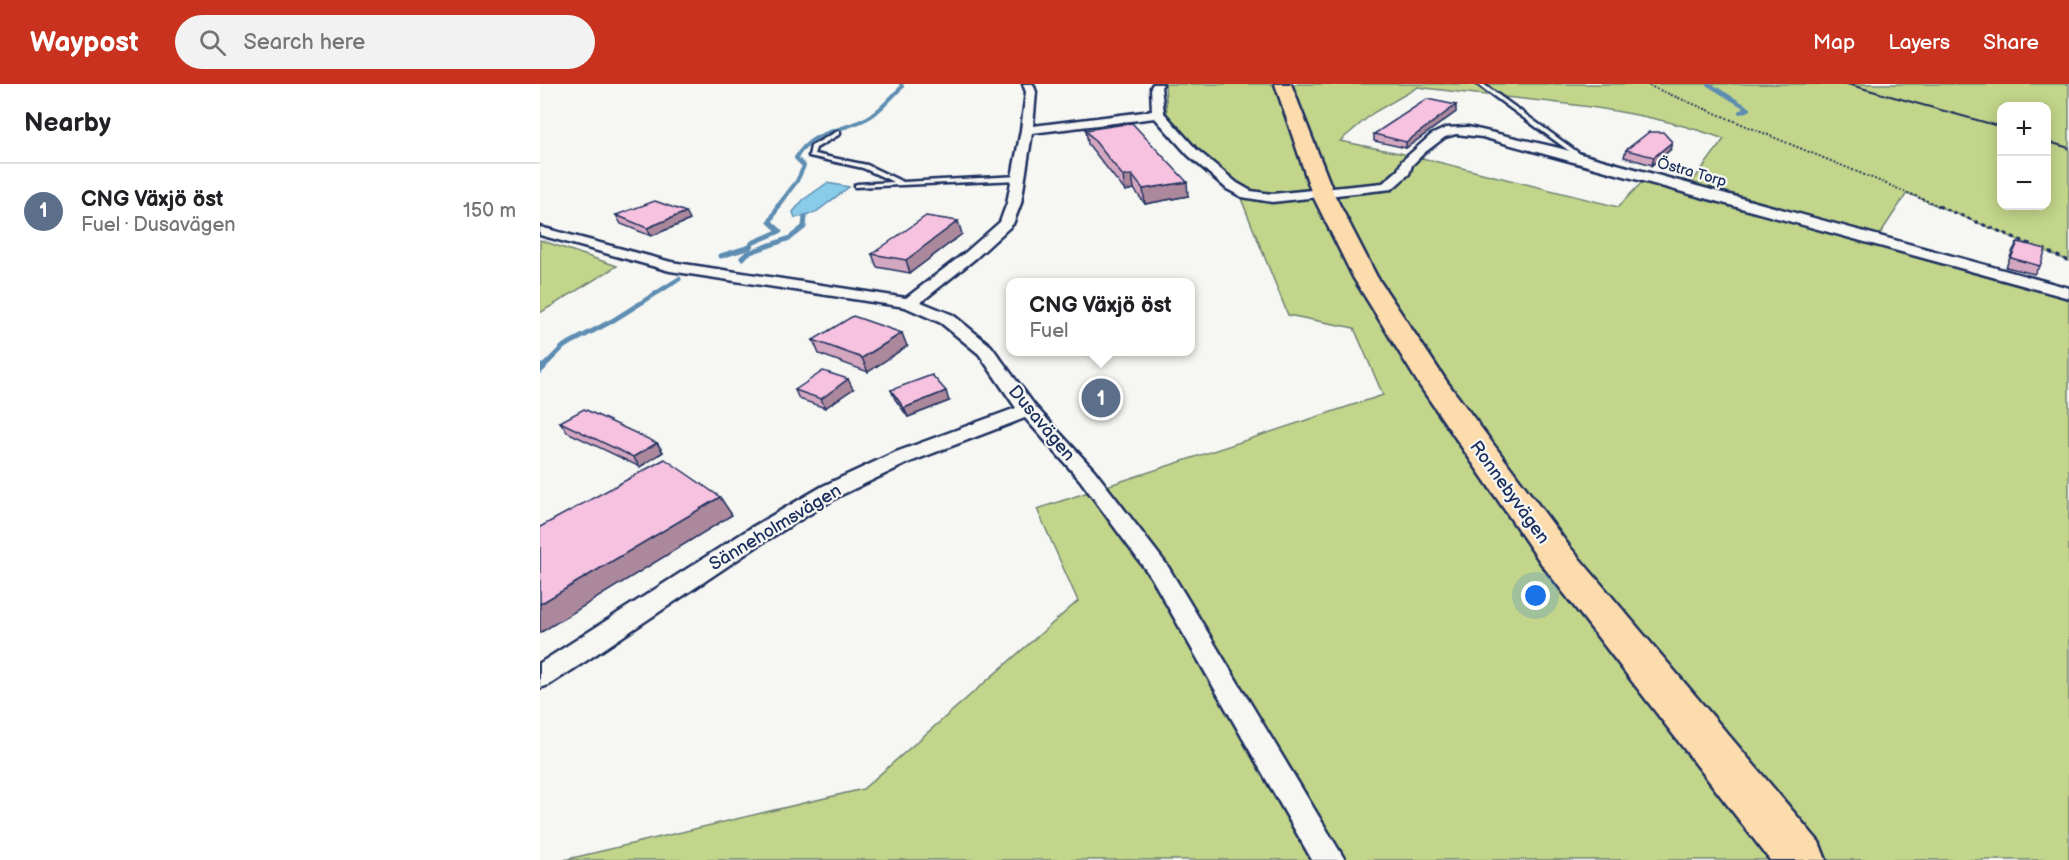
<!DOCTYPE html>
<meta charset="utf-8">
<style>
:root{--surface:#fff;--page:#f2f2f2;--text:#202124;--muted:#757577;--line:#e0e0e0;--accent:#c8321e}
body{margin:0;font-family:"Balsamiq Sans",sans-serif;background:var(--page);color:var(--text)}
.controls{position:absolute;right:18px;top:18px;display:grid;overflow:hidden;border-radius:12px;box-shadow:0 3px 15px #0003}
.controls button{width:54px;height:54px;display:grid;place-items:center;padding:0;border:0;border-bottom:2px solid var(--line);background:var(--surface);color:var(--text);font:30px sans-serif}
.you{position:absolute;left:996px;top:512px;width:21px;height:21px;margin:-15px;border:4px solid #fff;border-radius:50%;background:#1a73e8;box-shadow:0 0 0 9px #1a73e833}
.badge{display:grid;place-items:center;width:39px;height:39px;border-radius:50%;background:var(--accent);color:#fff;font-size:20px;font-weight:700}
.pin{position:absolute;translate:-50% -50%;border:3px solid #fff;box-shadow:0 2px 6px #0006}
.popup{position:absolute;left:466px;top:194px;width:189px;height:78px;box-sizing:border-box;display:grid;place-content:center;border-radius:12px;background:var(--surface);filter:drop-shadow(0 2px 4px #0005);font-size:20px;white-space:nowrap;color:var(--muted)}
.popup b{font-size:22px;color:var(--text)}
.popup::after{content:'';position:absolute;left:50%;top:100%;margin-left:-12px;border:12px solid transparent;border-top-color:var(--surface)}
.list{margin:0;padding:0;list-style:none}
h2{display:flex;justify-content:space-between;align-items:center;height:78px;margin:0;padding:0 24px;font-size:26px}
h2 small{font-size:20px;font-weight:400;color:var(--muted)}
.list li{display:grid;grid-template-columns:39px 1fr auto;gap:18px;align-items:center;box-sizing:border-box;height:96px;padding:0 24px;border-top:2px solid var(--line)}
.list b{display:block;font-size:22px;white-space:nowrap}
.list p{margin:0;font-size:20px;white-space:nowrap;color:var(--muted)}
.list em{font-size:20px;font-style:normal;color:var(--muted)}
.icon{flex:none;width:33px;height:33px;fill:none;stroke:currentColor;stroke-width:2;stroke-linecap:round;stroke-linejoin:round}
.map{position:relative;flex:none;width:1529px;height:776px;overflow:hidden}
header{display:flex;align-items:center;gap:36px;box-sizing:border-box;height:84px;padding:0 30px;background:var(--accent);color:#fff}
header strong{font-size:28px}
nav{display:flex;gap:33px;margin-inline-start:auto;font-size:21px}
.search{width:420px;height:54px;background:var(--page);display:flex;align-items:center;gap:15px;box-sizing:border-box;padding:0 21px;border-radius:33px;color:var(--muted);font-size:22px}
main{display:flex}
aside{flex:1;background:var(--surface)}
.map>svg:first-child{display:block}
.green{fill:#c2d58a;stroke:#6e8274;stroke-width:1.5;fill-rule:evenodd}
.water{fill:#89ccea;stroke:#5d8db2;stroke-width:1.5}
.lines{fill:none;stroke-linecap:round;stroke-linejoin:round}
.stream-far2{stroke:#5d8db2;stroke-width:4}
.stream-far1{stroke:#5d8db2;stroke-width:5}
.stream{stroke:#5d8db2;stroke-width:7}
.lane-casing{stroke:#1b2f5e;stroke-width:5}
.street-casing{stroke:#1b2f5e;stroke-width:5}
.primary-casing{stroke:#1b2f5e;stroke-width:5}
.path-far1{stroke:#1b2f5e;stroke-width:2;stroke-dasharray:2 2;stroke-linecap:butt}
.path{stroke:#1b2f5e;stroke-width:3;stroke-dasharray:4 4;stroke-linecap:butt}
.lane{fill:#f6f6f2;fill-rule:evenodd}
.street{fill:#f6f6f2;fill-rule:evenodd}
.primary{fill:#fcdcac;fill-rule:evenodd}
.rail{stroke:#1b2f5e;stroke-width:2}
.wall{fill:#d4a7c0;stroke:#1b2f5e;stroke-width:1.5}
.shaded-wall{fill:#ac889c;stroke:#1b2f5e;stroke-width:1.5}
.building{fill:#f6c2df;stroke:#1b2f5e;stroke-width:1.5}
.labels{text-anchor:middle;stroke-width:4.5;stroke-linejoin:round;paint-order:stroke}
.far-street-label{font-size:15px;fill:#1b2f5e;stroke:#f6f6f2}
.street-label{font-size:18px;fill:#1b2f5e;stroke:#f6f6f2}
</style>
<header>
<strong>Waypost</strong>
<div class="search"><svg class="icon" aria-label="search" viewBox="0 0 24 24"><circle cx="10" cy="10" r="6"/><path d="M15 15l6 6"/></svg>Search here</div>
<nav><a>Map</a><a>Layers</a><a>Share</a></nav>
</header>
<main>
<aside>
<h2>Nearby<small></small></h2>
<ul class="list">
<li><span class="badge" style="background:#5c6f8a">1</span><div><b>CNG Växjö öst</b><p>Fuel · Dusavägen</p></div><em>150 m</em></li>
</ul>
</aside>
<div class="map">
<svg width="1529" height="776" viewBox="0 0 1529 776">
<rect width="100%" height="100%" fill="#f6f6f2"/>
<filter id="ink" filterUnits="userSpaceOnUse"><feTurbulence type="fractalNoise" baseFrequency=".0167" numOctaves="2"/><feDisplacementMap in="SourceGraphic" scale="12" xChannelSelector="R" yChannelSelector="G"/><feConvolveMatrix kernelMatrix="1 2 1 2 8 2 1 2 1" color-interpolation-filters="sRGB"/></filter>
<g filter="url(#ink)">
<!-- green -->
<g class="green">
<path d="M625 0H1529V177L1367 109 1336 156 1529 209V776H24L323 705 538 517 497 425 843 311 814 244 748 231 700 112 627 30ZM878 3C980 17 1087 19 1184 55L1153 97 1108 92 1078 123 874 72 800 57 833 29ZM1462 22H1506V122H1462Z"/>
<path d="M0 156 77 182 0 229Z"/>
</g>
<!-- water -->
<path class="water" d="M287 99 309 103 276 128 255 134 253 128 263 116Z"/>
<g class="lines">
<!-- stream-far2 -->
<g class="stream-far2">
<path d="M1168 0 1209 25 1200 28"/>
<path d="M237 123 257 97 264 82 256 74C272 44 306 48 331 32 343 24 352 12 362 3L361 0"/>
</g>
<!-- stream-far1 -->
<g class="stream-far1">
<path d="M181 172 210 163 212 159 240 147 230 138 238 122"/>
<path d="M202 174 208 169 250 154 264 143 265 133"/>
<path d="M1 285 24 262 72 237 139 195"/>
</g>
<!-- stream -->
<path class="stream" d="M0 286 3 283"/>
<!-- lane casing -->
<g class="lane-casing">
<g id="lane">
<path d="M937 0H943L1047 75V77H1043Z"/>
<path d="M298 47 300 48V50L276 64 274 70 327 81 363 98 479 92 482 94 479 96 315 103V101L317 100 354 98 323 84 269 72 271 62Z"/>
</g>
</g>
<!-- street casing -->
<g class="street-casing">
<path id="street" d="M483 0H493L496 8 493 42 612 27 611 3 613 0H623L621 3 624 29 656 65 697 99 711 107 732 110 843 99 858 86 862 77 891 51 906 44 928 43 1015 63 1529 204V214L942 53 916 50 905 53 884 69 872 81 869 90 852 105 732 118 702 113 687 105 648 71 615 34 492 49 481 119 473 140 436 174 381 218 413 231 451 262 495 322 554 386 627 481 805 776H772L611 493 540 396 485 334 370 378 299 412 225 457 46 577 9 601 0 604V579L209 445 283 402 356 368 476 324 439 270 401 239 365 223 130 187 0 151V143L131 178 366 214 426 168 460 138 467 119 481 46 486 8Z"/>
</g>
<!-- primary casing -->
<g class="primary-casing">
<path id="primary" d="M735 0H751L794 110 837 193 907 298 1029 462 1279 758 1286 776H1230L1003 482 880 302 813 193 772 110Z"/>
</g>
<!-- path-far1 -->
<path class="path-far1" d="M1105 0 1402 123"/>
<!-- path -->
<g class="path">
<path d="M1398 122 1495 162"/>
<path d="M1502 165 1529 177"/>
</g>
<!-- lane -->
<use href="#lane" class="lane"/>
<!-- street -->
<use href="#street" class="street"/>
<!-- primary -->
<use href="#primary" class="primary"/>
<!-- rail -->
<g class="rail">
<path d="M1307 0 1462 43"/>
<path d="M1506 57 1529 64"/>
</g>
</g>
<!-- wall -->
<g class="wall">
<path d="M916 28 866 64 834 57V50Z"/>
<path d="M546 46 648 112 605 120 594 105 585 107 548 60Z"/>
<path d="M1086 66H1130L1112 81 1084 73Z"/>
<path d="M76 131 150 136 111 152 81 140Z"/>
<path d="M422 150 370 189 337 183 332 170Z"/>
<path d="M1478 158 1500 182 1494 190 1466 183 1473 166Z"/>
<path d="M273 256 367 262 328 288 279 270Z"/>
<path d="M313 305 285 324 259 315 255 306Z"/>
<path d="M351 306 409 317 368 333 355 315Z"/>
<path d="M20 338 117 359 123 368 100 383 27 348Z"/>
</g>
<!-- shaded-wall -->
<g class="shaded-wall">
<path d="M916 21V28L866 64V58Z"/>
<path d="M1132 58 1130 66 1112 81 1114 73Z"/>
<path d="M592 91 594 105 585 107 583 92Z"/>
<path d="M647 98 648 112 605 120 603 105Z"/>
<path d="M146 128 150 136 111 152 107 144Z"/>
<path d="M418 137 422 150 370 189 366 176Z"/>
<path d="M362 249 367 262 328 288 322 274Z"/>
<path d="M308 295 313 305 285 324 281 315Z"/>
<path d="M406 307 409 317 368 333 364 324Z"/>
<path d="M117 359 123 368 100 383 93 373Z"/>
<path d="M180 413 192 431 0 549V520Z"/>
</g>
<!-- building -->
<g class="building">
<path d="M887 15 916 21 866 58 834 50Z"/>
<path d="M592 39 647 98 603 105 592 91 583 92 546 46Z"/>
<path d="M1109 48H1123L1132 58 1114 73 1086 66Z"/>
<path d="M115 117 146 128 107 144 76 131Z"/>
<path d="M386 132 418 137 366 176 332 170Z"/>
<path d="M1478 158 1506 165 1500 182 1471 174Z"/>
<path d="M313 232 362 249 322 274 273 256Z"/>
<path d="M283 287 308 295 281 315 255 306Z"/>
<path d="M392 291 406 307 364 324 351 306Z"/>
<path d="M44 325 117 359 93 373 20 338Z"/>
<path d="M125 375 180 413 0 520V443Z"/>
</g>
</g>
<g class="labels">
<!-- far-street labels -->
<g class="far-street-label">
<text transform="translate(1152 88) rotate(16)" y="5">Östra Torp</text>
</g>
<!-- street labels -->
<g class="street-label">
<text transform="translate(502 339) rotate(50)" y="6">Dusavägen</text>
<text transform="translate(970 408) rotate(54)" y="6">Ronnebyvägen</text>
<text transform="translate(235 443) rotate(-31)" y="6">Sänneholmsvägen</text>
</g>
</g>
</svg>
<div class="controls">
<button>+</button>
<button>−</button>
</div>
<div class="you"></div>
<div class="pin badge" style="left:561px;top:314px;background:#5c6f8a">1</div>
<div class="popup"><b>CNG Växjö öst</b>Fuel</div>
</div>
</main>
